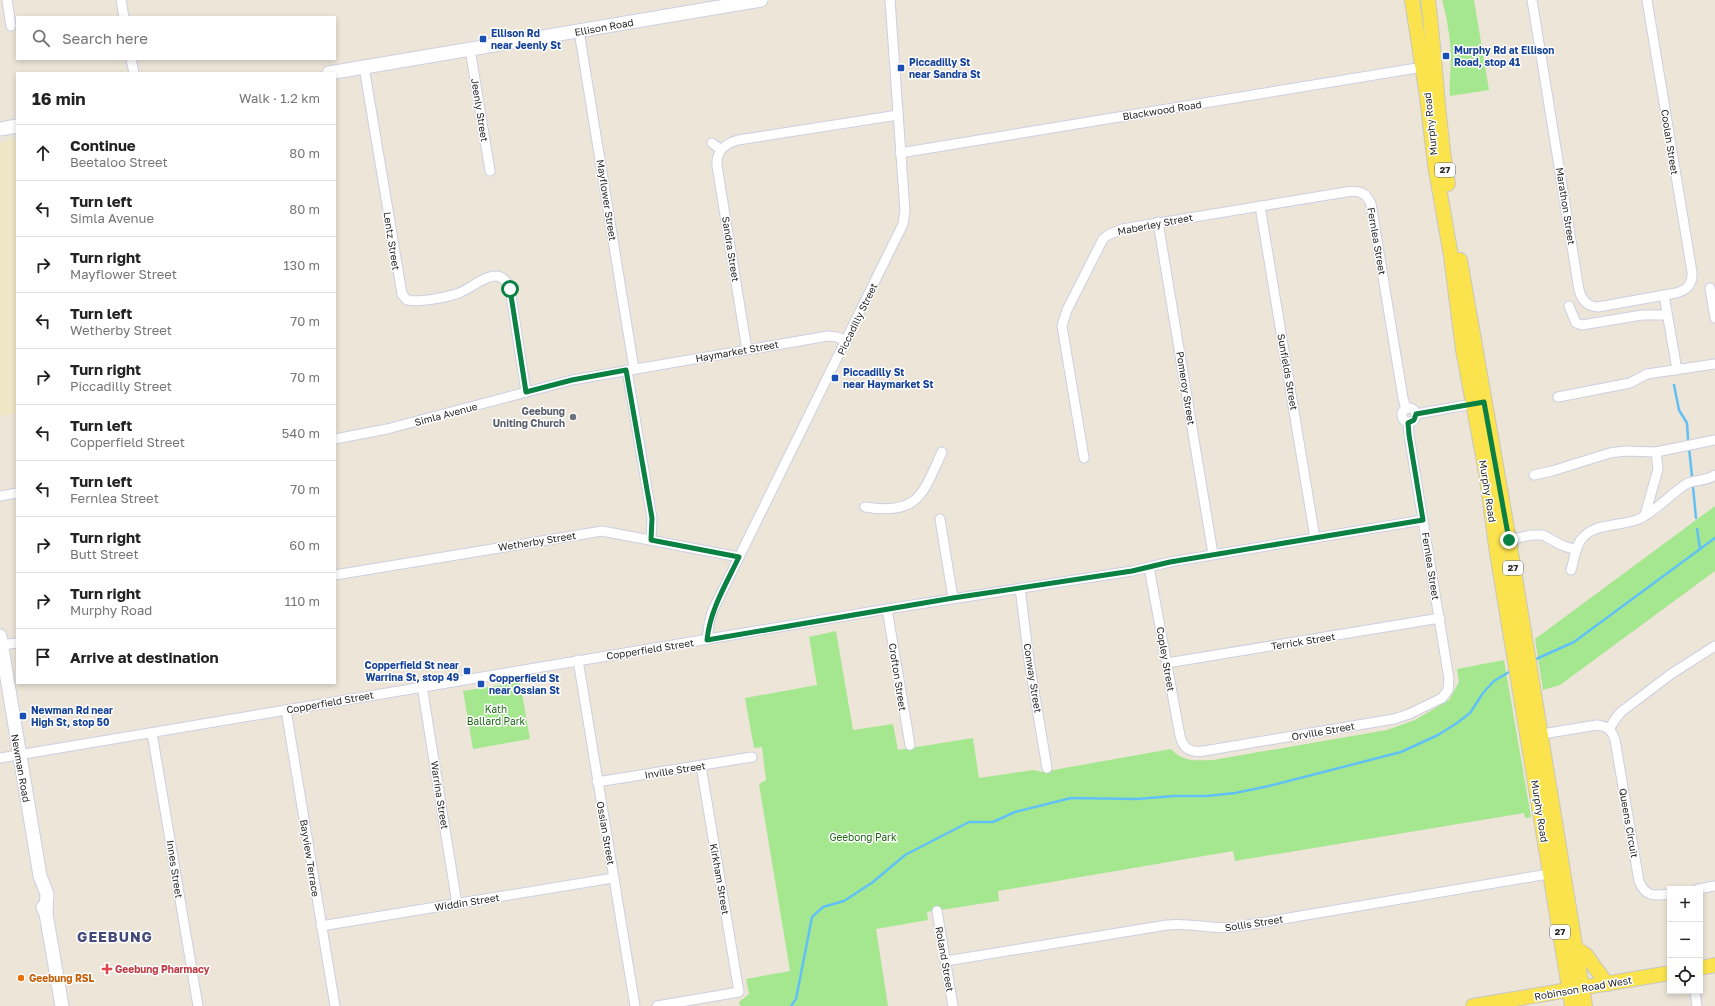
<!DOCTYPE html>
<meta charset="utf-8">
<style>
:root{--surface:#fff;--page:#f2f2f2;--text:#222;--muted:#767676;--line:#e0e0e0}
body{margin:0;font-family:"Golos Text",sans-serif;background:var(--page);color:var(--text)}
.controls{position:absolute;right:12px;bottom:12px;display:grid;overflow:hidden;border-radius:0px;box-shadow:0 2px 6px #0003}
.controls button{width:36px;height:36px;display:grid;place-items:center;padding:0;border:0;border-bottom:1px solid var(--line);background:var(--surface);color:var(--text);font:20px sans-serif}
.stop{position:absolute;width:12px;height:12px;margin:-9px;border:3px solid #0b8043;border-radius:50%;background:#fff}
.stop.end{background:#0b8043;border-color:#fff;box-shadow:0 1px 4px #0008}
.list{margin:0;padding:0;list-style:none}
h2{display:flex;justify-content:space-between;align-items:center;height:52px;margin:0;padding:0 16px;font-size:17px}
h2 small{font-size:13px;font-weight:400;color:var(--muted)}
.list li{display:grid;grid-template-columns:26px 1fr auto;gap:12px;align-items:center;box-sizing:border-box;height:56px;padding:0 16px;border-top:1px solid var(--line)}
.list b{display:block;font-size:15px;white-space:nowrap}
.list p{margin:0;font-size:13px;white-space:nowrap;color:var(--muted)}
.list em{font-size:13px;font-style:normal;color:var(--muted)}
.icon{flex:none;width:22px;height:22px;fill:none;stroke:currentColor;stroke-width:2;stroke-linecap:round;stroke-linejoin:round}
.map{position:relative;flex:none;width:1715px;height:1006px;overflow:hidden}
.search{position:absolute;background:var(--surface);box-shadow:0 2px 6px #0003;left:16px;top:16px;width:320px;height:44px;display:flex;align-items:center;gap:10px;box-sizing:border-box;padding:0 14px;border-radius:0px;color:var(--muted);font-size:15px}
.panel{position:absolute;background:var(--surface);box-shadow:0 2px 6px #0003;left:16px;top:72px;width:320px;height:612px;border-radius:0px}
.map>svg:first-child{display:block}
.education{fill:#efe6c5}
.green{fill:#a5e78f}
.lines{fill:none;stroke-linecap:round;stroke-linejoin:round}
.stream{stroke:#61c1f7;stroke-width:2.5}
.street-casing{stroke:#cdcfe2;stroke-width:11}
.secondary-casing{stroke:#cdcfe2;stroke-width:15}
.primary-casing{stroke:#c7c7c7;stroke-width:16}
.street{stroke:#fff;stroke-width:9}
.secondary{stroke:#fff;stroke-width:13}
.primary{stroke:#fbe34d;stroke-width:14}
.route{stroke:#0b8043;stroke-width:5}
.transit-dot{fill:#1a4fb4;stroke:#fff;stroke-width:1.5}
.worship-dot{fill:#6b7280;stroke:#fff;stroke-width:1.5}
.health-dot{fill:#e0444e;stroke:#fff;stroke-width:1.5}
.food-dot{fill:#e8710a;stroke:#fff;stroke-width:1.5}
.labels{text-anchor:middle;stroke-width:3;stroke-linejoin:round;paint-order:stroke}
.shield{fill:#fff;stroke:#686868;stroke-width:1}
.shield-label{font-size:9px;font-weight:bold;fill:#282828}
.street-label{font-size:10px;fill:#282828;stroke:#fff}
.transit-label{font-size:10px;font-weight:bold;fill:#164399;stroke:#fff;text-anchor:start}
.worship-label{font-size:10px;font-weight:bold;fill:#5b616d;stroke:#fff;text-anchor:end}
.park-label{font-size:10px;fill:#1d6914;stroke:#fff}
.health-label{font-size:10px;font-weight:bold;fill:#be3a42;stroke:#fff;text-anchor:start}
.food-label{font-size:10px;font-weight:bold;fill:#c56008;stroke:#fff;text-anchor:start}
.district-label{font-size:14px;font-weight:bold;letter-spacing:1px;fill:#454a7b;stroke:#fff}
</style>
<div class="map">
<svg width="1715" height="1006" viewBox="0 0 1715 1006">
<rect width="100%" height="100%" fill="#ece5d8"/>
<!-- education -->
<path class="education" d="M17 139V413L0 416V142Z"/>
<!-- green -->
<g class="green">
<path d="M1442 0H1474L1489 90 1450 96C1449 82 1451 69 1451 55 1450 37 1447 17 1442 0Z"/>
<path d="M1715 506V571L1560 685 1543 690 1535 639Z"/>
<path d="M836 631 853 730 893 724 898 750 973 738 979 778 1034 770 1042 772 1171 749C1184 763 1195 760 1213 760L1387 730 1415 720 1449 700 1459 682 1457 669 1504 660 1531 817 1525 818 1524 813 1235 861 1233 851 998 891 999 901 927 912 928 920 876 929 888 1006H740L739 1002 749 994 746 979 790 971 759 784 766 780 762 747 754 748 745 698 817 685 809 637Z"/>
<path d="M520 682 530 739 473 749 463 691Z"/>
</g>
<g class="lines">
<!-- stream -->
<g class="stream">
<path d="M1674 385 1679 410 1687 423 1688 439"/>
<path d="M1689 448 1692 476"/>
<path d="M1693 487 1696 518"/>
<path d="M1697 529 1700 549"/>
<path d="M1536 659 1574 642 1715 538"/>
<path d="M791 1006 796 999 812 917 823 907 844 901 873 882 905 855 969 822H993L1015 812 1071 798 1137 799 1174 796H1207L1235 793 1269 786 1401 752 1438 735 1457 723 1470 713 1483 693 1494 681 1509 672"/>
</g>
<!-- street casing -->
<g class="street-casing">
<g id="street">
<path d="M7 0 11 26"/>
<path d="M121 0 124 17"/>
<path d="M1532 0 1579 290C1582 301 1587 306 1598 307L1676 293C1687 290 1693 284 1692 272L1647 0"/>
<path d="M579 31 634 369"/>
<path d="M470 49 490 171"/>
<path d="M131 59 134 73"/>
<path d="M364 67 402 294 407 300C418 303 448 297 459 293 478 285 503 258 511 295L526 392"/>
<path d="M712 143 720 149"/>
<path d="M900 153 1423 67"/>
<path d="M1260 206 1315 538"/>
<path d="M1158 222 1213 554"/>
<path d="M1710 288 1715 318"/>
<path d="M1664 295 1677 370"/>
<path d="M1569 306 1576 323 1582 325 1642 315H1667"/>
<path d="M747 350 717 166C716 151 724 144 738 140L898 115"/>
<path d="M627 370 652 518 651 540"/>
<path d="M1558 397 1630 383 1647 374 1715 364"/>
<circle cx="1409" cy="415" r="7"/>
<path d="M1416 414 1478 403"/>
<path d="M335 439 387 429 572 380 828 336 837 337 847 341"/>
<path d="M1084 458 1062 326 1067 310 1103 239 1108 235 1122 229 1346 192C1358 190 1366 192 1371 204L1403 398 1406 409"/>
<path d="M1534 475 1552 471 1610 453 1625 451 1656 452 1715 440"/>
<path d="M0 496 17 493"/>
<path d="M865 507C919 516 923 493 942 452"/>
<path d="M1645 515 1658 469 1656 452"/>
<path d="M940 519 953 598"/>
<path d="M1509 540 1531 535H1543L1561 545 1576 550"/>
<path d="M1149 567 1180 736C1183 749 1191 753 1204 751L1394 719 1409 714 1442 698 1448 690 1449 679 1409 435 1408 423"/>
<path d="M1571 570C1574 560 1575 550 1580 541 1592 522 1621 527 1639 519 1656 511 1671 494 1686 484 1695 479 1705 482 1715 475"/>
<path d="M335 575 602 531 739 557"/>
<path d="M1020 588 1029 660 1047 768"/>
<path d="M887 609 910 745"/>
<path d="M707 640 709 624 712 612 903 224 905 211 890 0"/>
<path d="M1 645 17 643"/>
<path d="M578 660 635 1006"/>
<path d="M1167 663 1440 618"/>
<path d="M422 686 457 904"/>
<path d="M286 710 335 1006"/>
<path d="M1609 729 1616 718 1621 712 1671 674 1715 646"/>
<path d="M152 733 198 1006"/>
<path d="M1536 735 1597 725C1607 726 1612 730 1615 740L1639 881C1645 897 1655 896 1670 894"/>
<path d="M0 758 887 609 1132 571 1170 562 1423 520"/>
<path d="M597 782 752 757"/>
<path d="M1698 889 1715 886"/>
<path d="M937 911 953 1006"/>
<path d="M321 926 613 878"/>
<path d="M946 961 1167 925C1190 922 1212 930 1235 927L1554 873"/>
<path d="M1695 991 1697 1006"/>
<path d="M657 1006 739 992 701 766"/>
</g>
</g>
<!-- secondary casing -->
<g class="secondary-casing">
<g id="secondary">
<path d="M329 73 761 0"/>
<path d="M0 129 17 126"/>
<path d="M0 636 40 876 47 894 46 914"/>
<path d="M43 907 46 914 62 1006"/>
</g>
</g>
<!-- primary casing -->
<g class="primary-casing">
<g id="primary">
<path d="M1412 0 1427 97 1435 165 1451 256 1463 350 1486 472 1497 553 1572 1006"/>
<path d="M1428 0C1436 61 1437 123 1448 184"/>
<path d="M1460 260 1509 540 1585 1006"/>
<path d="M1575 948 1586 955 1607 984"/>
<path d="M1700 968 1715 965"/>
<path d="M1473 1006 1670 973"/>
</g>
</g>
<!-- street -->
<use href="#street" class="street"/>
<!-- secondary -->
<use href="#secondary" class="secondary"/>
<!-- primary -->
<use href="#primary" class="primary"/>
</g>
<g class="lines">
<!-- route -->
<path class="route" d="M510 289 526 392 572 380 626 370 652 518 651 540 739 557C726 584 710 610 707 640L953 598 1132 571 1170 562 1423 520 1409 435 1408 423 1414 420 1416 414 1484 402 1509 540"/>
</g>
<!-- markers -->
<g class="transit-dot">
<rect x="479" y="35" width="8" height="8" rx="2"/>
<rect x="1442" y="52" width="8" height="8" rx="2"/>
<rect x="897" y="64" width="8" height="8" rx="2"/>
<rect x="831" y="374" width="8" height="8" rx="2"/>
<rect x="463" y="667" width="8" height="8" rx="2"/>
<rect x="477" y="680" width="8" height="8" rx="2"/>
<rect x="19" y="712" width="8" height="8" rx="2"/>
</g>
<circle class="worship-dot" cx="573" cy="417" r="4"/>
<path class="health-dot" d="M105 963h4v4h4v4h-4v4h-4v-4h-4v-4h4z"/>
<circle class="food-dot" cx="21" cy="978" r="4"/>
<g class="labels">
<!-- shield labels -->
<g class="shield">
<rect x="1435" y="163" width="20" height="14" rx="3"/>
<rect x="1503" y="561" width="20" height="14" rx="3"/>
<rect x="1550" y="925" width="20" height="14" rx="3"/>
</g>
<g class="shield-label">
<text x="1445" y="173">27</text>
<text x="1513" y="571">27</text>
<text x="1560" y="935">27</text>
</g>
<!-- street labels -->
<g class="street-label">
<text transform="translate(604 27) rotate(-10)" y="4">Ellison Road</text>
<text transform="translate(480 110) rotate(81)" y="4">Jeenly Street</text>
<text transform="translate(1162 110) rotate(-9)" y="4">Blackwood Road</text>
<text transform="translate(1430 124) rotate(-96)" y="4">Murphy Road</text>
<text transform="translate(1670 142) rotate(81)" y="4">Coolah Street</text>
<text transform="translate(607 200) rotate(81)" y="4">Mayflower Street</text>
<text transform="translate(1566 206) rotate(81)" y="4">Marathon Street</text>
<text transform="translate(1155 224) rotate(-11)" y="4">Maberley Street</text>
<text transform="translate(392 241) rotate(81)" y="4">Lentz Street</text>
<text transform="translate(1377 241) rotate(80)" y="4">Fernlea Street</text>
<text transform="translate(731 249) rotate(81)" y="4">Sandra Street</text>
<text transform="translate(857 319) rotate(-64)" y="4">Piccadilly Street</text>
<text transform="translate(737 351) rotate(-10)" y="4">Haymarket Street</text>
<text transform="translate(1288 372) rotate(80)" y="4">Sunfields Street</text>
<text transform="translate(1186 388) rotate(81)" y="4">Pomeroy Street</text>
<text transform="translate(446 414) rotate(-15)" y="4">Simla Avenue</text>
<text transform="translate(1488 491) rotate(81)" y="4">Murphy Road</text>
<text transform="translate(537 541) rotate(-9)" y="4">Wetherby Street</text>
<text transform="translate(1431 566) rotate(81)" y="4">Fernlea Street</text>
<text transform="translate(1303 641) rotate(-9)" y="4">Terrick Street</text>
<text transform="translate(650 649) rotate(-9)" y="4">Copperfield Street</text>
<text transform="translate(1166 659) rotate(80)" y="4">Copley Street</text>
<text transform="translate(898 677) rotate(81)" y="4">Crofton Street</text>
<text transform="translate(1033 678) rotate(81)" y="4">Conway Street</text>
<text transform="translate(330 702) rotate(-10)" y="4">Copperfield Street</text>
<text transform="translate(1323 731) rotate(-10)" y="4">Orville Street</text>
<text transform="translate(21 768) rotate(80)" y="4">Newman Road</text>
<text transform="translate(675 770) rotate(-9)" y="4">Inville Street</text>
<text transform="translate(440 795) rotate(81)" y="4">Warrina Street</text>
<text transform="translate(1540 811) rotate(81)" y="4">Murphy Road</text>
<text transform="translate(1629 823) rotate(80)" y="4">Queens Circuit</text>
<text transform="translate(606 833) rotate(80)" y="4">Ossian Street</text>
<text transform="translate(310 858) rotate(81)" y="4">Bayview Terrace</text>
<text transform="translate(175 869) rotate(81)" y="4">Innes Street</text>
<text transform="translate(720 879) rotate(80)" y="4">Kirkham Street</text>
<text transform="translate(467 902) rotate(-9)" y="4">Widdin Street</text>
<text transform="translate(1254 923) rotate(-9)" y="4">Sollis Street</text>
<text transform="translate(945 959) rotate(80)" y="4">Roland Street</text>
<text transform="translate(1583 988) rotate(-10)" y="4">Robinson Road West</text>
</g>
<!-- transit labels -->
<g class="transit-label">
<text x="491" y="37">Ellison Rd<tspan x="491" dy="12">near Jeenly St</tspan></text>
<text x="1454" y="54">Murphy Rd at Ellison<tspan x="1454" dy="12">Road, stop 41</tspan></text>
<text x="909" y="66">Piccadilly St<tspan x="909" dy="12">near Sandra St</tspan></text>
<text x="843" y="376">Piccadilly St<tspan x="843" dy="12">near Haymarket St</tspan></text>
<text x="459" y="669" text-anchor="end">Copperfield St near<tspan x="459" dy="12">Warrina St, stop 49</tspan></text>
<text x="489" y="682">Copperfield St<tspan x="489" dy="12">near Ossian St</tspan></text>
<text x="31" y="714">Newman Rd near<tspan x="31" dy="12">High St, stop 50</tspan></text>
</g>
<!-- worship labels -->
<g class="worship-label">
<text x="565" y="415">Geebung<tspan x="565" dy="12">Uniting Church</tspan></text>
</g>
<!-- park labels -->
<g class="park-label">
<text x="496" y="713">Kath<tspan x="496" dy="12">Ballard Park</tspan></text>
<text x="863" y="841">Geebong Park</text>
</g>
<!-- health labels -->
<g class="health-label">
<text x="115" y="973">Geebung Pharmacy</text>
</g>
<!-- food labels -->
<g class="food-label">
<text x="29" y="982">Geebung RSL</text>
</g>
<!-- district labels -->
<g class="district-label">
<text x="115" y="942">GEEBUNG</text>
</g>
</g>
</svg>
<div class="controls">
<button>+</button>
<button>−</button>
<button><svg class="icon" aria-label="locate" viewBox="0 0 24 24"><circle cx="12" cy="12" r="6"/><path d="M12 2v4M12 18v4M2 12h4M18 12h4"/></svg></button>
</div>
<div class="stop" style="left:510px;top:289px"></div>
<div class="stop end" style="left:1509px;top:540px"></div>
<div class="search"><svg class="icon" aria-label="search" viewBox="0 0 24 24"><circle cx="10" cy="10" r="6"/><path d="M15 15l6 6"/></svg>Search here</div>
<section class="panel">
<h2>16 min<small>Walk · 1.2 km</small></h2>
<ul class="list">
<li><svg class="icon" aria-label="ahead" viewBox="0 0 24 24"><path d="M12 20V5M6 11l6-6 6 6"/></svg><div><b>Continue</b><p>Beetaloo Street</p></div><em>80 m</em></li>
<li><svg class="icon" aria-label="left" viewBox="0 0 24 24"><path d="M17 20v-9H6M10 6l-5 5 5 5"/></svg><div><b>Turn left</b><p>Simla Avenue</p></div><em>80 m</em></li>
<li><svg class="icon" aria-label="right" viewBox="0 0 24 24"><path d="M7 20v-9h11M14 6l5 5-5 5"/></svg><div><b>Turn right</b><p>Mayflower Street</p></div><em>130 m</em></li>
<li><svg class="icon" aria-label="left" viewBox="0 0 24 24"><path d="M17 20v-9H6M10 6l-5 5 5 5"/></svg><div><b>Turn left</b><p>Wetherby Street</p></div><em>70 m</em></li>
<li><svg class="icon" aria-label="right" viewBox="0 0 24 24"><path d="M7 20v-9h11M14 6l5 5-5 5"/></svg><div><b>Turn right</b><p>Piccadilly Street</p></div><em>70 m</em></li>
<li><svg class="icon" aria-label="left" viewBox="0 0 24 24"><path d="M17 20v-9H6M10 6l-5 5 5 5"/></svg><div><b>Turn left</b><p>Copperfield Street</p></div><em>540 m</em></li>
<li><svg class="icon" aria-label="left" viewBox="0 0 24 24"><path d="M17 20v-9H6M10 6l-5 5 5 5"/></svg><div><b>Turn left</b><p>Fernlea Street</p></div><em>70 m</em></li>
<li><svg class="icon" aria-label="right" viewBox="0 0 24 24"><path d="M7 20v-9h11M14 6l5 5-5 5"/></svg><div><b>Turn right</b><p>Butt Street</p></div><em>60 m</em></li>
<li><svg class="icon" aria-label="right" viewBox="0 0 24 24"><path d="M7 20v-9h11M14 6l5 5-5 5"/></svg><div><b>Turn right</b><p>Murphy Road</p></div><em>110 m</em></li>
<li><svg class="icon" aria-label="arrive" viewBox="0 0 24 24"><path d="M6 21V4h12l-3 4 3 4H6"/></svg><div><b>Arrive at destination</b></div></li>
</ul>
</section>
</div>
